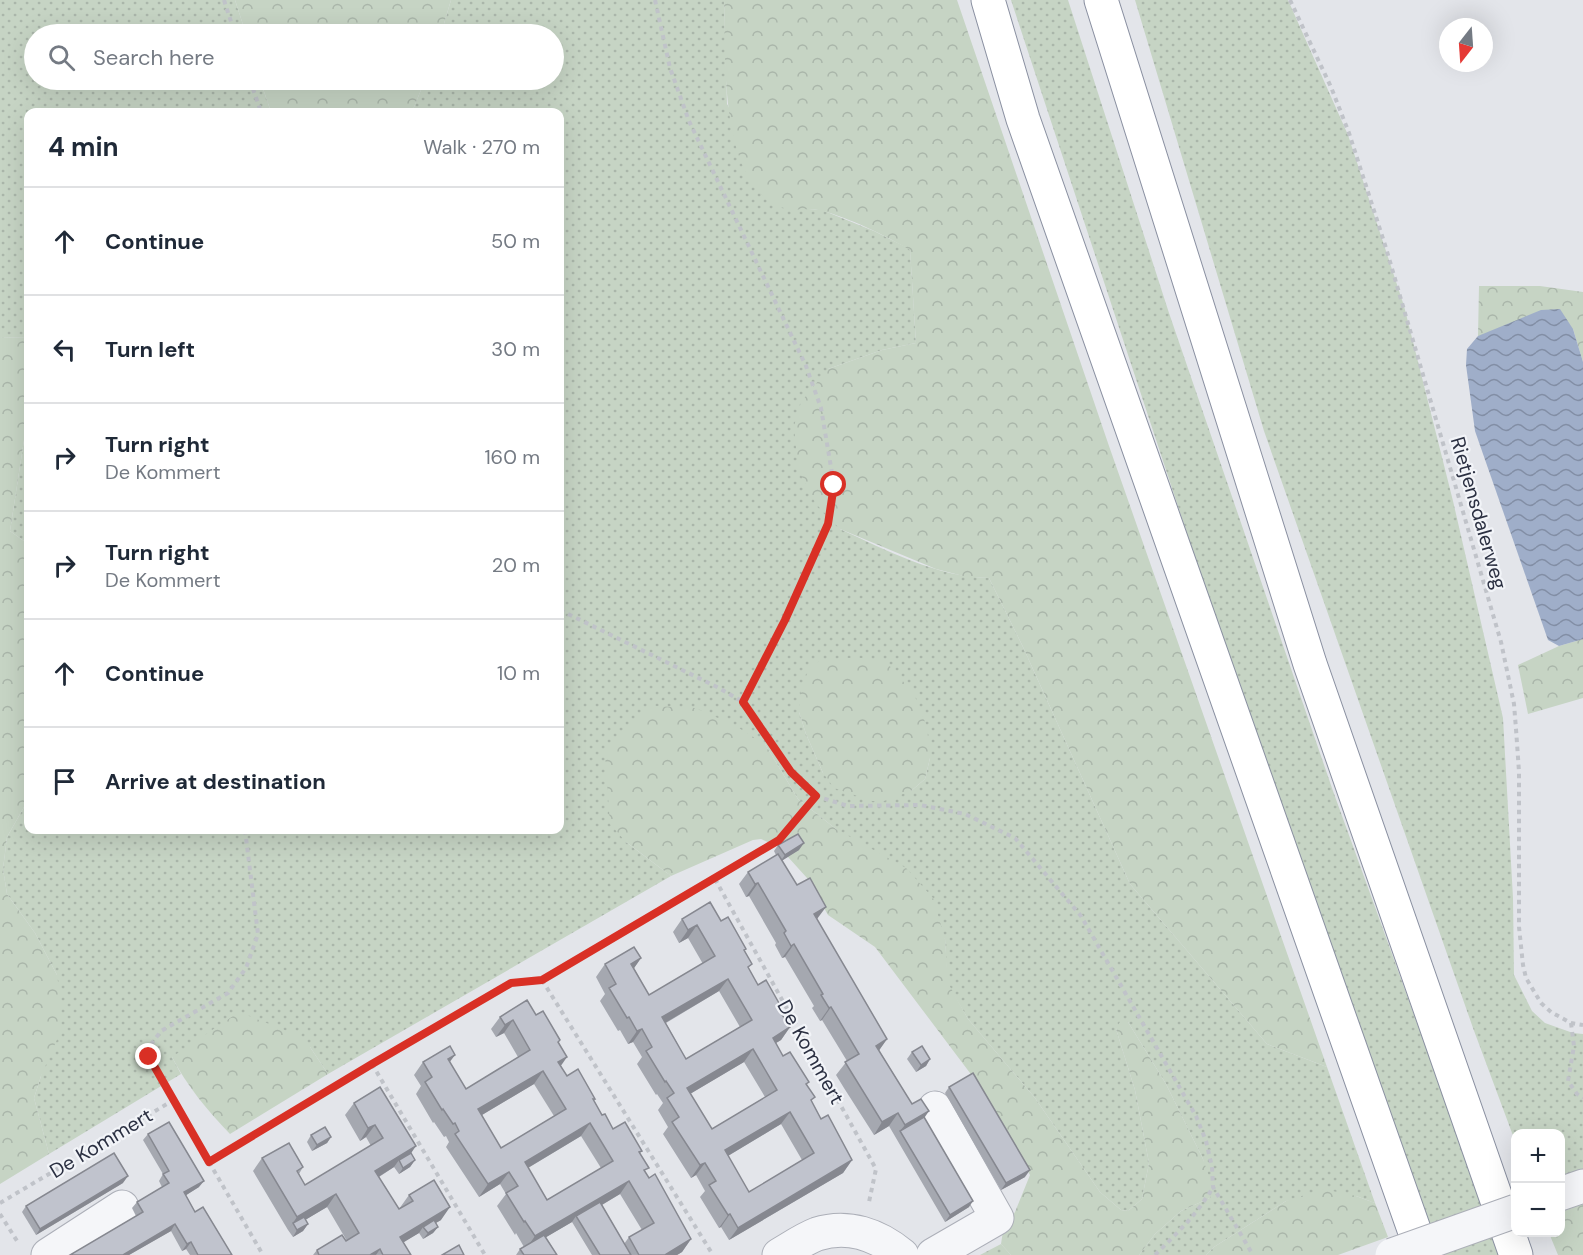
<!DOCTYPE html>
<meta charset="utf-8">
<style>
:root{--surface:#fff;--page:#f2f2f3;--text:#1f2937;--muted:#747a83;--line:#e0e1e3}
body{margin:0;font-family:"DM Sans",sans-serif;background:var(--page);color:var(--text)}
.controls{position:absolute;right:18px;bottom:18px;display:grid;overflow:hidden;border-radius:12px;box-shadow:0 6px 24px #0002}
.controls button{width:54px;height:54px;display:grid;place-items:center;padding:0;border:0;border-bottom:2px solid var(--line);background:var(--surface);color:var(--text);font:30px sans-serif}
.compass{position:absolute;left:1439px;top:18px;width:54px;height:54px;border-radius:50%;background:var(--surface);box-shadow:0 6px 24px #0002;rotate:197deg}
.stop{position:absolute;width:18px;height:18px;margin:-14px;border:4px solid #d93025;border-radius:50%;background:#fff}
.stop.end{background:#d93025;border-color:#fff;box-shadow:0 2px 6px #0008}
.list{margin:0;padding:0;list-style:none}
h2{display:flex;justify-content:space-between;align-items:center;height:78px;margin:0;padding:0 24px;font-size:26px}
h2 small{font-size:20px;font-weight:400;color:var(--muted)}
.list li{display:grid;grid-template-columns:39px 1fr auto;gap:18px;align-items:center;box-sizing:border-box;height:108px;padding:0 24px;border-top:2px solid var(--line)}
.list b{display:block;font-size:22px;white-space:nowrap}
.list p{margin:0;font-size:20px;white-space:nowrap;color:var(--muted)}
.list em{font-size:20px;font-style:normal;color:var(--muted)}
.icon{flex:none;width:33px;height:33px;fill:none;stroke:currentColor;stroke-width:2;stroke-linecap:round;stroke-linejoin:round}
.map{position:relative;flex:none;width:1583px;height:1255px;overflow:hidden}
.search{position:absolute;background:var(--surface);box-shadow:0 6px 24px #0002;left:24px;top:24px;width:540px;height:66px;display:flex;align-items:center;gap:15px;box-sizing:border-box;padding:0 21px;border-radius:33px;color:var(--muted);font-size:22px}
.panel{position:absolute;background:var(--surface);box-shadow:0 6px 24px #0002;left:24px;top:108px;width:540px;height:726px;border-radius:12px}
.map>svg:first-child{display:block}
.grass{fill:url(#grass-dots);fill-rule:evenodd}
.forest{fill:url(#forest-crowns)}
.water{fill:url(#water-waves)}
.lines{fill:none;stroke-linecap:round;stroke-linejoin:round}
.minor-casing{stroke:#acafb8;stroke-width:35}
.highway-casing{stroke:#8a90a1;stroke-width:35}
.path{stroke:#c0c3c9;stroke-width:4;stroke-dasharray:4.5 4.5;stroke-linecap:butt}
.minor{stroke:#f5f6f9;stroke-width:33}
.highway{stroke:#fff;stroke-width:33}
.minor-bridge-casing{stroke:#acafb8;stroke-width:35;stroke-linecap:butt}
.minor-bridge{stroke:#f5f6f9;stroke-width:33}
.wall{fill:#a5a8b0;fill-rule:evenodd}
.shaded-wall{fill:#868890}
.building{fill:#c0c3cd;stroke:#868890;stroke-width:1.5;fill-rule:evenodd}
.route{stroke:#d93025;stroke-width:8}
.labels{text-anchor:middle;stroke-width:4.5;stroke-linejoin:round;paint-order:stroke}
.street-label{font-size:20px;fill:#2b3042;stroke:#f2f4f8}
</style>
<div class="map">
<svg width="1583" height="1255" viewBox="0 0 1583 1255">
<defs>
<pattern id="grass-dots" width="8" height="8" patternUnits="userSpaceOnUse" patternTransform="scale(1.5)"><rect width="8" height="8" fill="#c6d4c4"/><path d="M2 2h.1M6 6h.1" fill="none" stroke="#aab6aa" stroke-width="1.8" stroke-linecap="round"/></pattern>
<pattern id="forest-crowns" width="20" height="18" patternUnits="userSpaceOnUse" patternTransform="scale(1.5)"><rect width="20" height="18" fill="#c6d4c4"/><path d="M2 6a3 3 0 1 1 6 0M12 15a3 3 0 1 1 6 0" fill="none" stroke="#aab6aa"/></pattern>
<pattern id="water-waves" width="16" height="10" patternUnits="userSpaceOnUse" patternTransform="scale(1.5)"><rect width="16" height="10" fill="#9faec9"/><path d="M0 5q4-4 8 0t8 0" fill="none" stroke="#828ea5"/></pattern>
</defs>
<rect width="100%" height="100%" fill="#e3e5ea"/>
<!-- grass -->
<g class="grass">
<path d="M0 0H235L246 34H34V80H260L271 112H28V337L0 338Z"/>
<path d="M451 0H724L727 104 782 207 822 210 874 231 910 249 916 343 882 350 828 369 840 529C886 550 937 577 989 578L1023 647 1130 884 1267 1044 1327 1067 1375 1203 1356 1196 1286 1201 1214 1247 1206 1255H1139L1155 1234 1181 1211 1210 1198 1203 1159 1166 1084 1128 1022 1116 1029 1135 1090 1149 1163 1142 1199 1128 1211 1121 1210 1100 1192 1035 1098 968 1019 947 983 945 939 836 829 798 799 765 744 626 842 671 876 328 1074 310 1047 172 1057 181 1074 49 1154 34 1098 41 1076 57 975 35 933 7 894 3 869 7 837 28 800V830H560V112H412L425 80H554V34H441ZM799 712 930 758 925 779 911 791 823 773 806 734Z"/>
<path d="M1011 0H1068L1169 313 1333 791 1501 1255H1441L1199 570Z"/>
<path d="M1135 0H1288L1348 135 1404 306 1453 501 1503 718 1513 898 1514 975 1532 1011 1545 1023 1573 1033 1583 1034V1204L1561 1212 1560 1134H1516L1515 1141 1473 1028 1264 431Z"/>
<path d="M28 414V544L10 531Z"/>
<path d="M1001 1244 1011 1255H980Z"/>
</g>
<!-- forest -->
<g class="forest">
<path d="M235 0H451L441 34H246Z"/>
<path d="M724 0H957L1109 446 1327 1067 1267 1044 1130 884 1023 647 989 578 967 577 936 569 840 529 816 504 798 469 794 426 801 402 828 369 882 350 916 343 910 250C886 236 848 217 822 211 809 207 793 212 781 207 718 182 726 56 724 0Z"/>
<path d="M260 80H425L412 112H271Z"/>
<path d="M1479 286H1540L1583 292V362L1573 329 1478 336Z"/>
<path d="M28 337V414L10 531 28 544V800L7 837 3 869 7 894 35 933 57 975 61 1002 59 1035 41 1076 34 1098 49 1154 0 1184V338Z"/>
<path d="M1583 639V698L1528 714 1518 665 1559 646Z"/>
<path d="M844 658H869L887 663 914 694 927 727 930 758 925 779 911 791 884 801H872L834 788 823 773 806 734 799 712 801 688 809 669 819 661Z"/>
<path d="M653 706 695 708 734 725 765 744 798 799 836 829 906 868 933 898 945 939 948 983 968 1019 1035 1098 1100 1192 1121 1210 1128 1211 1142 1199 1149 1163 1135 1090 1116 1029 1121 1020 1128 1022 1166 1084 1203 1159 1213 1188 1210 1198 1181 1211 1155 1234 1139 1255H1011L1001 1244 1003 1231 1015 1212 1030 1175 970 1073 875 947 828 915 807 878 779 847 761 839 753 840 671 876 626 842 610 824 605 754Z"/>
<path d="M239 1012 297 1035 310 1047 328 1074 230 1134C207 1110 187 1086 172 1057Z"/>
<path d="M1323 1189 1356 1196 1375 1203 1388 1237 1338 1255H1206L1214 1247 1286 1201Z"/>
<path d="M1583 1204V1255H1558L1549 1233 1560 1232 1561 1212Z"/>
</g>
<!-- water -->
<path class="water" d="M1560 309 1573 329 1583 362V639L1559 646 1548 640 1475 431 1466 365 1467 349 1478 336 1541 310Z"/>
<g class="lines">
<!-- minor casing -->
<g class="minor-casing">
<g id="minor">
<path d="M1560 1194 1583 1186"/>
<path d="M48 1255 122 1207"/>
<path d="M779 1255C791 1248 804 1239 817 1234 848 1224 878 1235 902 1255"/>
<path d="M933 1255 997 1218 935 1108"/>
</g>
</g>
<!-- highway casing -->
<g class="highway-casing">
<g id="highway">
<path d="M988 0 1023 119 1423 1255"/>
<path d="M1101 0 1310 664 1516 1255"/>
</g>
</g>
<!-- path -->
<g class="path">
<path d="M224 0 235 34"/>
<path d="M655 0 670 68 689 121 806 366 821 408 834 485 828 524 785 620 743 702"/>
<path d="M1290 0 1331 87 1349 133 1386 248 1501 642 1514 704 1516 729 1519 772V927L1523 965 1526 978 1541 1003 1551 1012 1571 1023 1583 1025"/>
<path d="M250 80 261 112"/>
<path d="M560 610 717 687 743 702 791 772 816 796 848 806 920 805 965 814 1015 838 1081 916 1196 1116 1206 1141 1212 1167 1213 1187 1253 1255"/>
<path d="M245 830 258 934 246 968 228 993 161 1031 152 1043 149 1057 209 1162 511 983 542 980 779 840 816 796"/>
<path d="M715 879 876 1169 869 1202"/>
<path d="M542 980 713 1255"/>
<path d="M1571 1023 1574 1046 1568 1081 1577 1094 1583 1098"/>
<path d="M372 1064 485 1255"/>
<path d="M209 1162 263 1255"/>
<path d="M0 1203 172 1101"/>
<path d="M0 1214 19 1244"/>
<path d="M1155 1255C1177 1233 1197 1215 1213 1187"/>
</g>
<!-- minor -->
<use href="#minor" class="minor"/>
<!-- highway -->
<use href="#highway" class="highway"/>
<!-- minor-bridge casing -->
<g class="minor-bridge-casing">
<path id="minor-bridge" d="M1392 1255 1516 1211"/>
</g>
<!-- minor-bridge -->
<use href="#minor-bridge" class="minor-bridge"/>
</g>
<!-- wall -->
<g class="wall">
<path d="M778 845 799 850 782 860 887 1039 879 1050 912 1104 924 1117 969 1207 945 1222 889 1126 874 1135 844 1088 836 1075 847 1061 822 1020 820 1021 812 1008 814 1006 785 957 782 958 775 945 776 943 749 896 746 897 739 884 748 872 776 855 774 851Z"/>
<path d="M682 919 721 921 745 951 749 969 758 985 782 1014 790 1027 781 1040 776 1043 783 1056 807 1084 812 1102 821 1119 852 1160 843 1173 729 1240 721 1227 719 1228 700 1197 705 1191 696 1175 691 1178 663 1134 668 1127 658 1110 663 1103 657 1094 656 1095 637 1064 642 1057 633 1042 628 1044 620 1030 618 1031 600 1001 605 994 596 977 605 964 641 958 634 968 649 995 703 964 688 938 679 943 673 932ZM719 991 740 1027 686 1059 666 1023ZM744 1062 765 1097 712 1129 690 1094ZM781 1124 802 1160 749 1192 728 1156Z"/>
<path d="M536 1015 560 1040 558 1043 561 1066 567 1076 595 1099 594 1101 602 1115 613 1129 642 1151 640 1153 645 1172 691 1239 682 1252 677 1255H592L572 1222 546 1237 557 1255H516L520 1249 524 1247 516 1233 515 1235 497 1206 506 1194 500 1184 479 1197 446 1147 449 1142 446 1136 444 1137 434 1122 433 1123 416 1094 421 1086 414 1075 423 1062 450 1063 466 1089 518 1057 504 1033 496 1037 491 1029 500 1017ZM534 1084 554 1116 501 1148 482 1115ZM581 1136 601 1168 547 1200 528 1168ZM620 1194 642 1230 629 1237 624 1244 602 1205Z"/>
<path d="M912 1052 930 1059 926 1066 916 1072 907 1059Z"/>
<path d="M949 1087 1025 1177 1001 1190 945 1093Z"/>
<path d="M354 1103 411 1154 415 1160 410 1167 399 1174 394 1167 379 1177 399 1209 409 1195 441 1220 436 1223 438 1227 433 1233 423 1239 419 1233 403 1242 411 1255H313L317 1250 347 1241 327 1207 305 1220 308 1224 303 1231 293 1237 288 1230 253 1171 262 1158 303 1167 299 1174 305 1185 371 1146 366 1137 360 1141 345 1115Z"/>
<path d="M148 1134 199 1187 186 1195 195 1212 232 1255H190L186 1249 182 1251 171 1231 129 1255H70L136 1216 132 1208 137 1202 162 1187 159 1181 163 1174 143 1140Z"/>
<path d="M311 1135 331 1137 327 1143 312 1151 307 1142Z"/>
<path d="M123 1183 36 1235 22 1212 26 1206Z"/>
</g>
<!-- shaded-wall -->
<g class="shaded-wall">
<path d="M804 843 799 850 780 862 785 855Z"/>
<path d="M758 883 749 896 746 897 755 884Z"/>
<path d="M826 907 817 919 814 914Z"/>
<path d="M697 925 688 938 679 943 688 930Z"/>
<path d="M794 944 785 957 782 958 791 946Z"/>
<path d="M641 958 632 971 631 964Z"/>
<path d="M728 979 719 991 653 1030 662 1017Z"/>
<path d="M831 1007 822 1020 820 1021 829 1008Z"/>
<path d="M513 1020 504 1033 496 1037 505 1025Z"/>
<path d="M790 1027 781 1040 764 1050 773 1038Z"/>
<path d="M642 1029 633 1042 628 1044 637 1031Z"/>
<path d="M887 1039 878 1052 876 1046Z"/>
<path d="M753 1049 744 1062 678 1101 687 1088Z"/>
<path d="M455 1055 446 1067 448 1059Z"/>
<path d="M567 1057 558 1070V1062Z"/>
<path d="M930 1059 926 1066 916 1072 921 1065Z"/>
<path d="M543 1071 534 1084 470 1122 478 1109Z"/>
<path d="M929 1111 920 1124 900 1131 905 1125Z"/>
<path d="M790 1112 781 1124 716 1163 725 1150Z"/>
<path d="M898 1113 889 1126 874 1135 882 1122Z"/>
<path d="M590 1123 581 1136 516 1175 525 1162Z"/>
<path d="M375 1125 366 1137 360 1141 368 1128Z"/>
<path d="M331 1137 327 1143 312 1151 317 1145Z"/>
<path d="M416 1146 407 1159 399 1160 394 1167 367 1184 375 1171Z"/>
<path d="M415 1160 410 1167 399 1174 403 1168Z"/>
<path d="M852 1160 843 1173 729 1240 738 1228Z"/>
<path d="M705 1163 696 1175 691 1178 700 1165Z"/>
<path d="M1030 1170 1025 1177 1001 1190 1006 1183Z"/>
<path d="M509 1172 500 1184 479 1197 488 1184Z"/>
<path d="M128 1176 123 1183 36 1235 40 1229Z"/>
<path d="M204 1181 199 1187 180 1199 184 1192Z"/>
<path d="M629 1181 620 1194 578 1219 576 1216 572 1222 526 1249 535 1236Z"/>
<path d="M336 1194 327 1207 295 1226 293 1223 288 1230 297 1217Z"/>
<path d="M973 1201 969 1207 945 1222 950 1215Z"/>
<path d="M450 1207 441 1220 425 1229 423 1227 419 1233 391 1250 400 1237Z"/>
<path d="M730 1214 721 1227 719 1228 728 1215Z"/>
<path d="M175 1224 171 1231 129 1255H123Z"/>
<path d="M308 1224 303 1231 293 1237 297 1230Z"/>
<path d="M438 1227 433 1233 423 1239 428 1233Z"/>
<path d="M691 1239 682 1252 677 1255H665Z"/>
<path d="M191 1242 186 1249 182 1251 187 1244Z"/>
<path d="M380 1249 376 1255H370Z"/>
</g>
<!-- building -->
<g class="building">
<path d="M798 834 804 843 785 855 778 845Z"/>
<path d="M778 854 797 885 810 878 826 907 814 914 887 1039 876 1046 912 1104 921 1099 929 1111 905 1125 898 1113 882 1122 853 1075 845 1062 859 1054 831 1007 829 1008 821 995 823 994 794 944 791 946 784 933 786 931 758 883 755 884 748 872Z"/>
<path d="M710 902 721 921 728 917 746 949 744 950 752 964 748 967 758 985 766 980 784 1012 781 1013 790 1027 773 1038 783 1056 790 1052 809 1082 806 1084 815 1097 811 1100 821 1119 828 1115 852 1160 738 1228 730 1214 728 1215 709 1185 716 1181 705 1163 700 1165 672 1122 679 1117 667 1098 674 1093 666 1081 665 1082 646 1051 652 1047 642 1029 637 1031 629 1017 627 1018 609 988 616 984 605 964 634 947 641 958 631 964 649 995 715 956 697 925 688 930 682 919ZM728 979 752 1020 686 1059 662 1017ZM753 1049 777 1090 712 1129 687 1088ZM790 1112 814 1153 749 1192 725 1150Z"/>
<path d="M527 1000 536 1015 543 1011 560 1040 558 1042 567 1057 558 1062 567 1076 578 1069 595 1099H593L602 1115 605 1114 613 1129 625 1122 642 1151 639 1152 649 1168 644 1170 649 1178 655 1174 691 1239 665 1255H639L629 1237 654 1223 629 1181 535 1236 525 1221 524 1222 506 1193 518 1186 509 1172 488 1184 455 1134 459 1131 455 1123 453 1124 443 1109 442 1110 425 1082 432 1077 423 1062 450 1046 455 1055 448 1059 466 1089 497 1070 530 1050 513 1020 505 1025 500 1017ZM543 1071 566 1109 501 1148 478 1109ZM590 1123 613 1161 547 1200 525 1162Z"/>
<path d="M922 1046 930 1059 921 1065 912 1052Z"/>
<path d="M973 1073 1030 1170 1006 1183 949 1087Z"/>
<path d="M380 1087 416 1146 375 1171 399 1209 413 1201 409 1195 434 1180 450 1207 400 1237 411 1255H383L380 1249 370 1255H319L317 1250 342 1235 346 1241 359 1233 336 1194 297 1217 262 1158 289 1143 303 1167 297 1171 305 1185 383 1138 375 1125 368 1128 354 1103Z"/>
<path d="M924 1117 973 1201 950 1215 900 1131Z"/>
<path d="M169 1122 204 1181 184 1192 195 1212 203 1207 232 1255H198L191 1242 187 1244 175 1224 123 1255H70L143 1212 137 1202 169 1183 163 1174 169 1171 148 1134Z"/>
<path d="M325 1127 331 1137 317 1145 311 1135Z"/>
<path d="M114 1153 128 1176 40 1229 26 1206Z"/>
<path d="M411 1153 415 1160 403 1168 399 1160Z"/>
<path d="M600 1202 631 1255H600L576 1216Z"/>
<path d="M304 1217 308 1224 297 1230 293 1223Z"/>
<path d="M434 1220 438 1227 428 1233 423 1227Z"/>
<path d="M544 1235 557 1255H524L520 1249Z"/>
<path d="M459 1245 464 1255H442Z"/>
</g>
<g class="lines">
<!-- route -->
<path class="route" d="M149 1057 209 1162 372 1064 511 983 542 980 779 840 816 796 791 772 743 702 785 620 828 524 834 485"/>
</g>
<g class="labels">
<!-- street labels -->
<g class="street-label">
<text transform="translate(1479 513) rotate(74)" y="7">Rietjensdalerweg</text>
<text transform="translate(811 1052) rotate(61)" y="7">De Kommert</text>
<text transform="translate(101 1143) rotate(-31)" y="7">De Kommert</text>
</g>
</g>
</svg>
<div class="controls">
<button>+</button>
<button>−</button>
</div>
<svg class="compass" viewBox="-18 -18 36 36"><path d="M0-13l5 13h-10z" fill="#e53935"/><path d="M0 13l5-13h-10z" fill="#747a83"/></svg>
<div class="stop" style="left:834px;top:485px"></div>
<div class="stop end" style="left:149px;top:1057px"></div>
<div class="search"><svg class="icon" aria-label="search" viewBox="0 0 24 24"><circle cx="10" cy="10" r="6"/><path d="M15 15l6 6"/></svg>Search here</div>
<section class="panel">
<h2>4 min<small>Walk · 270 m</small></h2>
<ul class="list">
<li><svg class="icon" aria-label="ahead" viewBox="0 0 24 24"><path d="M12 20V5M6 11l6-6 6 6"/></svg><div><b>Continue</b></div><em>50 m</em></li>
<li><svg class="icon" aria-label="left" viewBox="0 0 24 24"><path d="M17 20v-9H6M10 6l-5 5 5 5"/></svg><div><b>Turn left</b></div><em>30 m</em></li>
<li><svg class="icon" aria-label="right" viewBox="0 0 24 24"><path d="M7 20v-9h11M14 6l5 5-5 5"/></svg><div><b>Turn right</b><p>De Kommert</p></div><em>160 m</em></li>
<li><svg class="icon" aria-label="right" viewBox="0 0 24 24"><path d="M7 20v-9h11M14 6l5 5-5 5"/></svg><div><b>Turn right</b><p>De Kommert</p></div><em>20 m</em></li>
<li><svg class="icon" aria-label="ahead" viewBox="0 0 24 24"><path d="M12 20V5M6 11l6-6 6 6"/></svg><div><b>Continue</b></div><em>10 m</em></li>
<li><svg class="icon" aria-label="arrive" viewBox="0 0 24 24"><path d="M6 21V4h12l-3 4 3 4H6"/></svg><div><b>Arrive at destination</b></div></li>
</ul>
</section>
</div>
